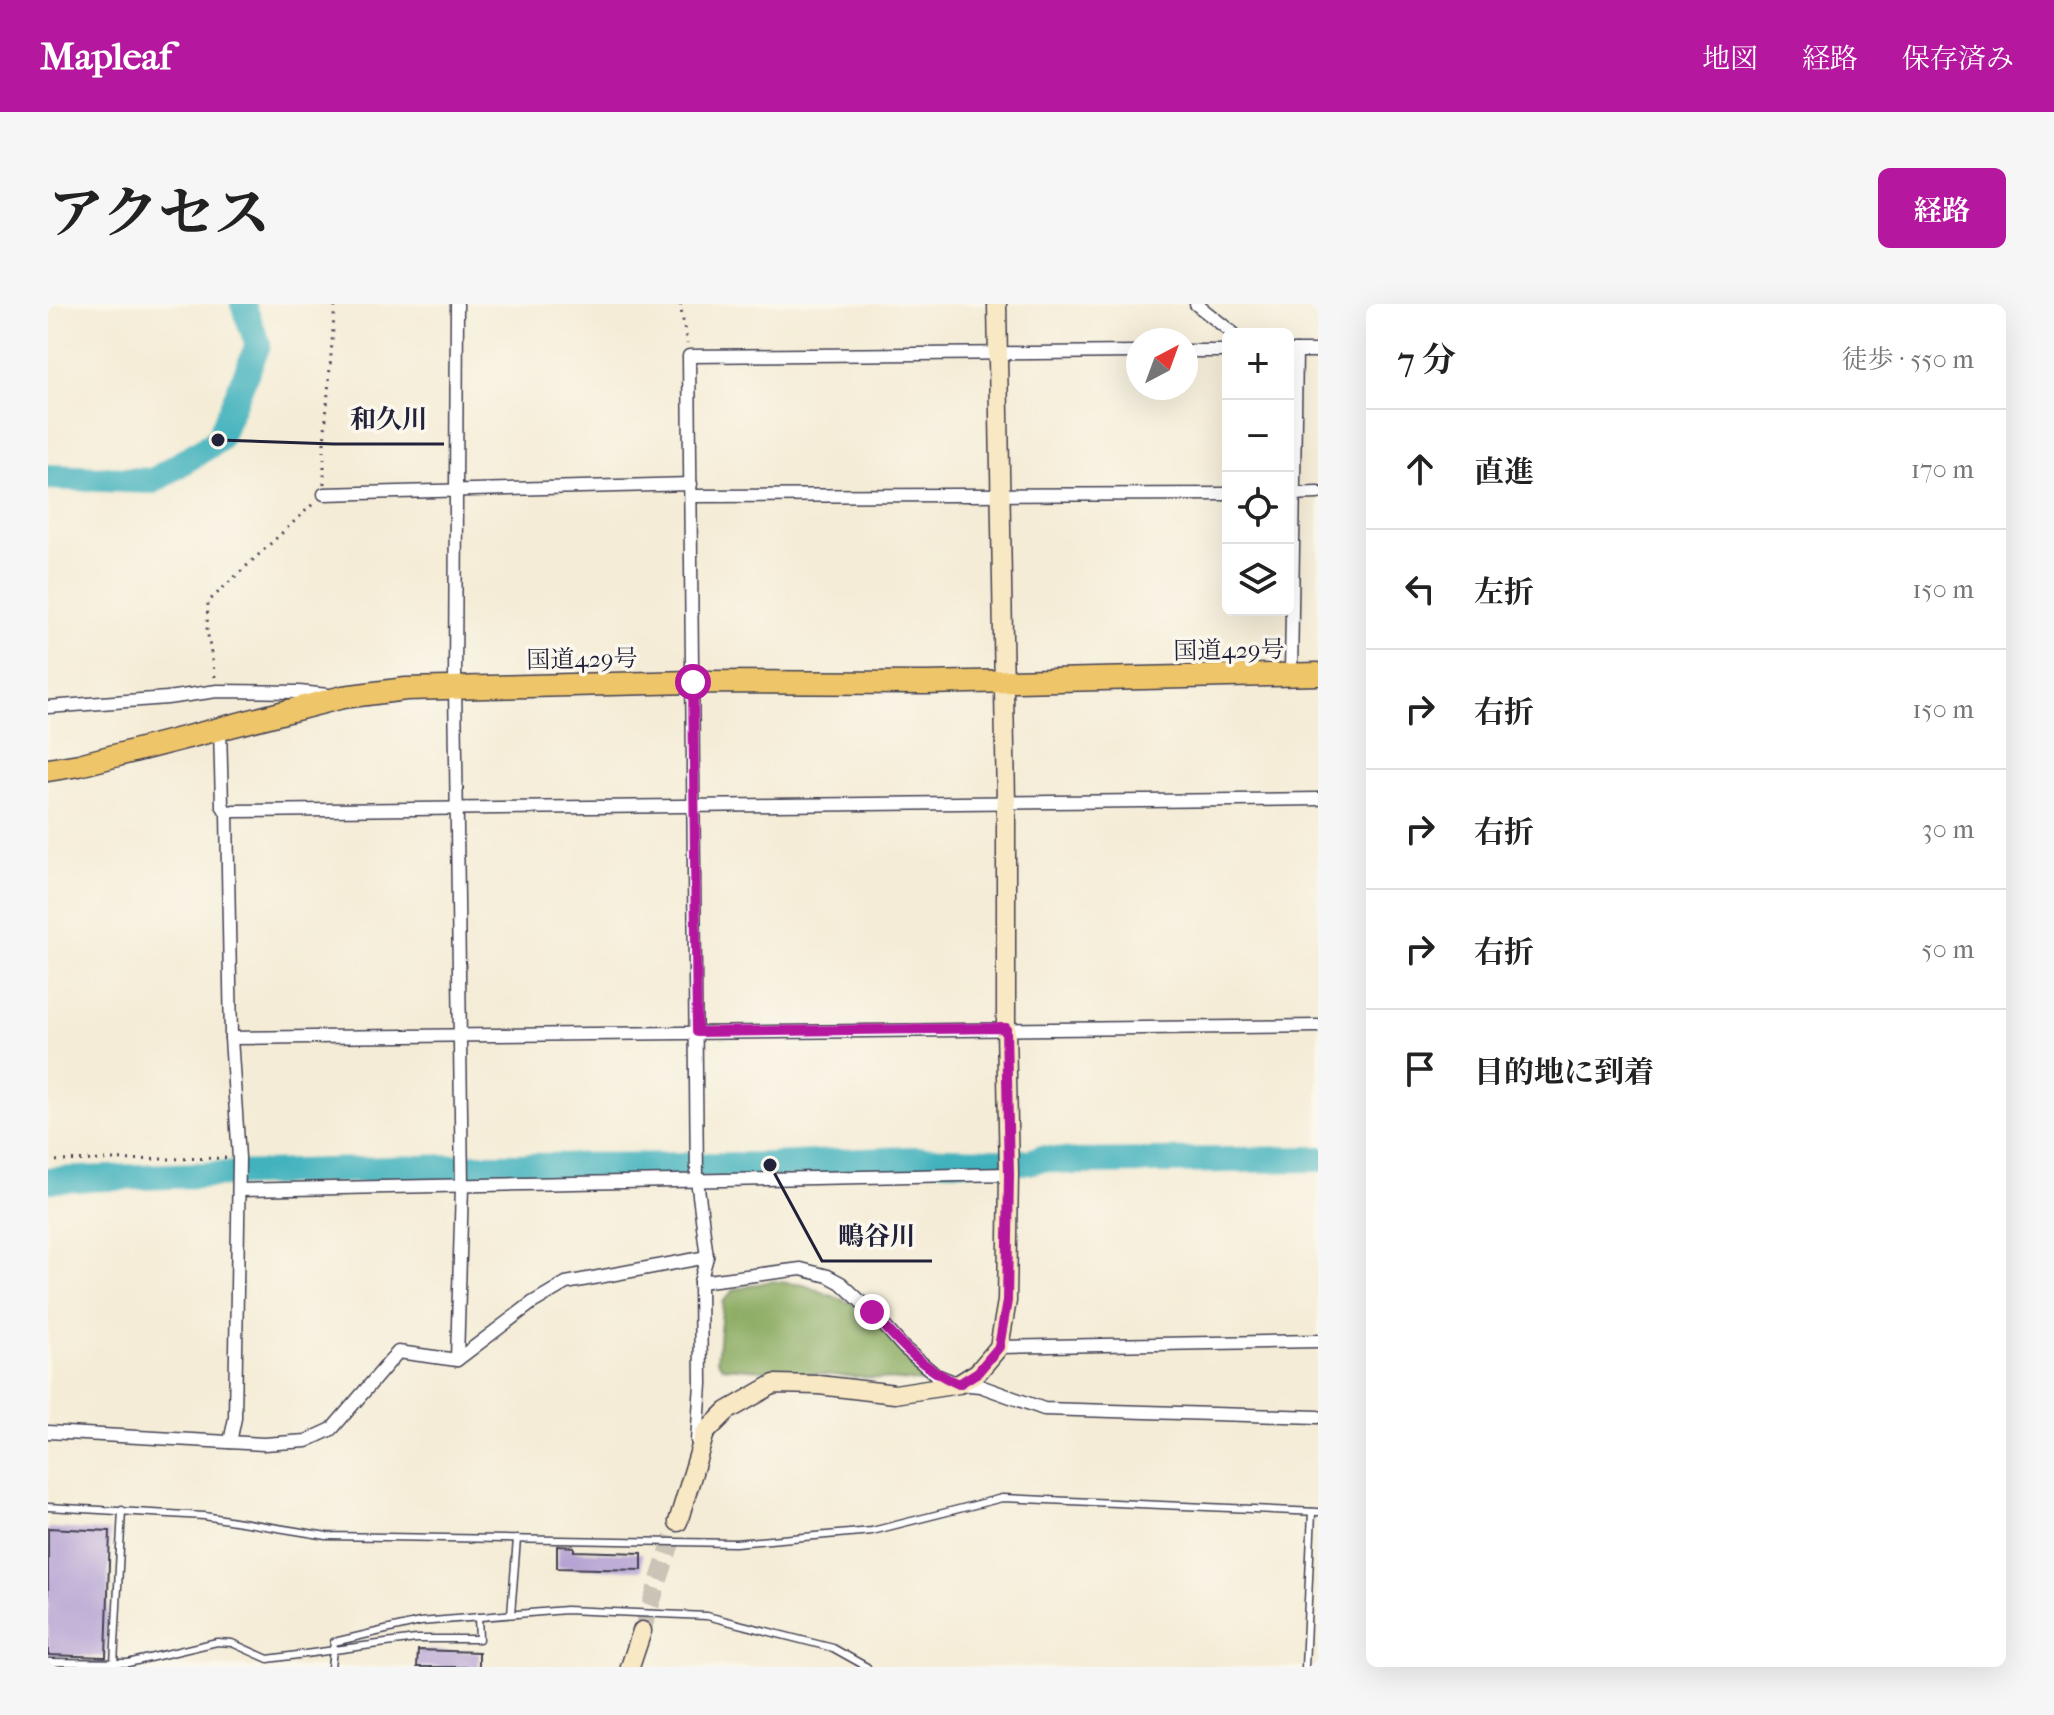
<!DOCTYPE html>
<html lang="ja">
<meta charset="utf-8">
<style>
:root{--surface:#fff;--page:#f6f6f6;--text:#222;--muted:#767676;--line:#e0e0e0;--accent:#b5179e}
body{margin:0;font-family:"IM FELL French Canon","Noto Serif JP",serif;background:var(--page);color:var(--text)}
.controls{position:absolute;right:24px;top:24px;display:grid;overflow:hidden;border-radius:12px;box-shadow:0 8px 32px #0002}
.controls button{width:72px;height:72px;display:grid;place-items:center;padding:0;border:0;border-bottom:2px solid var(--line);background:var(--surface);color:var(--text);font:40px sans-serif}
.compass{position:absolute;left:1078px;top:24px;width:72px;height:72px;border-radius:50%;background:var(--surface);box-shadow:0 8px 32px #0002;rotate:41deg}
.stop{position:absolute;width:24px;height:24px;margin:-18px;border:6px solid #b5179e;border-radius:50%;background:#fff}
.stop.end{background:#b5179e;border-color:#fff;box-shadow:0 2px 8px #0008}
.list{margin:0;padding:0;list-style:none}
h2{display:flex;justify-content:space-between;align-items:center;height:104px;margin:0;padding:0 32px;font-size:34px}
h2 small{font-size:26px;font-weight:400;color:var(--muted)}
.list li{display:grid;grid-template-columns:52px 1fr auto;gap:24px;align-items:center;box-sizing:border-box;height:120px;padding:0 32px;border-top:2px solid var(--line)}
.list b{display:block;font-size:30px;white-space:nowrap}
.list em{font-size:26px;font-style:normal;color:var(--muted)}
.icon{flex:none;width:44px;height:44px;fill:none;stroke:currentColor;stroke-width:2;stroke-linecap:round;stroke-linejoin:round}
.map{position:relative;flex:none;width:1270px;height:1363px;overflow:hidden;border-radius:12px}
header{display:flex;align-items:center;gap:48px;box-sizing:border-box;height:112px;padding:0 40px;background:var(--accent);color:#fff}
header strong{font-size:38px}
nav{display:flex;gap:44px;margin-inline-start:auto;font-size:28px}
.intro{display:flex;align-items:center;justify-content:space-between;box-sizing:border-box;height:192px;padding:0 48px}
h1{margin:0;font-size:56px}
.button{padding:20px 36px;border-radius:12px;background:var(--accent);color:#fff;font-size:28px;font-weight:700}
main{display:flex;gap:48px;padding:0 48px}
aside{flex:1;background:var(--surface);border-radius:12px;box-shadow:0 8px 32px #0002}
.map>svg:first-child{display:block}
.forest{fill:#86a85c;stroke:#54654c;stroke-width:2}
.lines{fill:none;stroke-linecap:round;stroke-linejoin:round}
.river{stroke:#43b2bd;stroke-width:26}
.building{fill:#b5a3d3}
.secondary-tunnel{stroke:#cac4b7;stroke-width:18;stroke-dasharray:18 9;stroke-linecap:butt}
.lane-casing{stroke:#424052;stroke-width:9}
.street-casing{stroke:#424052;stroke-width:15}
.secondary-casing{stroke:#424052;stroke-width:21}
.highway-casing{stroke:#424052;stroke-width:25}
.path{stroke:#424052;stroke-width:3;stroke-dasharray:2 6;stroke-linecap:butt}
.lane{stroke:#fff;stroke-width:6}
.street{stroke:#fff;stroke-width:12}
.secondary{stroke:#f8e8c3;stroke-width:18}
.highway{stroke:#eec569;stroke-width:22}
.route{stroke:#b5179e;stroke-width:10}
.labels{text-anchor:middle;stroke-width:7;stroke-linejoin:round;paint-order:stroke}
.street-label{font-size:24px;fill:#22223b;stroke:#fbf7ec}
.leader{fill:none;stroke:#22223b;stroke-width:3}
.callout-dot{fill:#22223b;stroke:#fbf7ec;stroke-width:3}
.callout-label{font-size:26px;text-anchor:middle;font-weight:bold;fill:#22223b;stroke:#fbf7ec;stroke-width:7;stroke-linejoin:round;paint-order:stroke}
</style>
<header>
<strong>Mapleaf</strong>
<nav><a>地図</a><a>経路</a><a>保存済み</a></nav>
</header>
<div class="intro"><h1>アクセス</h1><a class="button">経路</a></div>
<main>
<div class="map">
<svg width="1270" height="1363" viewBox="0 0 1270 1363">
<rect width="100%" height="100%" fill="#fbf7ec"/>
<filter id="ink" filterUnits="userSpaceOnUse"><feTurbulence type="fractalNoise" baseFrequency=".0125" numOctaves="2"/><feDisplacementMap in="SourceGraphic" scale="16" xChannelSelector="R" yChannelSelector="G"/><feConvolveMatrix kernelMatrix="1 2 1 2 8 2 1 2 1" color-interpolation-filters="sRGB"/></filter>
<filter id="wash" filterUnits="userSpaceOnUse"><feTurbulence type="fractalNoise" baseFrequency=".006" numOctaves="4" result="noise"/><feDisplacementMap in="SourceGraphic" scale="32" xChannelSelector="R" yChannelSelector="G"/><feGaussianBlur stdDeviation="1.8" result="paint"/><feColorMatrix in="noise" values="0 0 0 0 0 0 0 0 0 0 0 0 0 0 0 0 0 1.4 0 .05"/><feComposite in="paint" operator="in"/></filter>
<g filter="url(#wash)">
<rect width="100%" height="100%" fill="#f4ecd6"/>
<!-- forest -->
<path class="forest" d="M723 977 756 981 813 1003 879 1071 877 1078 675 1063 669 1057 675 998 686 986Z"/>
<g class="lines">
<!-- river -->
<g class="river">
<path d="M0 173 105 177 170 136 210 41 195 0"/>
<path d="M0 876 435 862 722 861 861 855 981 858 994 854 1027 858 1270 855"/>
</g>
</g>
<g id="blocks">
<!-- building -->
<g class="building">
<path d="M0 1224 62 1227 58 1353 0 1351Z"/>
<path d="M509 1242 526 1243V1247L594 1249V1266L509 1264Z"/>
<path d="M370 1346 431 1348V1363H369Z"/>
</g>
</g>
</g>
<g filter="url(#ink)">
<use href="#blocks" fill-opacity="0" stroke="#424052" stroke-width="2"/>
<g class="lines">
<!-- secondary-tunnel -->
<path class="secondary-tunnel" d="M594 1327 630 1218"/>
<!-- lane casing -->
<g class="lane-casing">
<g id="lane">
<path d="M0 1203 156 1212 279 1232 687 1239 824 1227 954 1194 1270 1208"/>
<path d="M463 1310 469 1235"/>
<path d="M0 1358 80 1359 169 1338 184 1339 220 1355 368 1335H431L430 1313"/>
<path d="M66 1360 74 1206"/>
<path d="M283 1363 286 1338 372 1318 518 1306 659 1312 785 1344 819 1363"/>
<path d="M1257 1363 1264 1208"/>
</g>
</g>
<!-- street casing -->
<g class="street-casing">
<g id="street">
<path d="M409 0 407 382 414 882 409 1056"/>
<path d="M1148 0 1186 30"/>
<path d="M1138 47H1180"/>
<path d="M1240 47H1270"/>
<path d="M276 190 643 180"/>
<path d="M1240 190 1270 189"/>
<path d="M643 192 1180 190"/>
<path d="M1243 370 1248 47"/>
<path d="M0 403 119 394 169 387 251 388 280 391"/>
<path d="M172 424 174 501 179 509 183 734 191 854 187 1114 182 1138"/>
<path d="M179 509 186 507 1270 495"/>
<path d="M183 734 1270 722"/>
<path d="M191 886 961 870"/>
<path d="M652 978 753 965 780 972 793 979 824 1008 856 1044 888 1071 911 1080 932 1082 996 1105 1270 1113"/>
<path d="M951 1043 1270 1037"/>
<path d="M0 1128 216 1140 258 1137 284 1125 350 1048 409 1056 484 999 518 979 659 953"/>
<path d="M649 1137 653 1080 652 978 659 953 649 876 641 52 1090 48"/>
</g>
</g>
<!-- secondary casing -->
<g class="secondary-casing">
<g id="secondary">
<path d="M630 1218 657 1129 679 1107 726 1080 771 1081 847 1090 911 1080 930 1068 951 1043 959 997 961 870 958 724V498L949 0"/>
<path d="M582 1363 594 1327"/>
</g>
</g>
<!-- highway casing -->
<g class="highway-casing">
<path id="highway" d="M0 466 31 461 295 393 358 385 645 378 877 379 1270 370"/>
</g>
<!-- path -->
<g class="path">
<path d="M632 0 639 40"/>
<path d="M276 180V139L287 0"/>
<path d="M167 373 159 326 160 298 266 199"/>
<path d="M0 857 179 854"/>
</g>
<!-- lane -->
<use href="#lane" class="lane"/>
<!-- street -->
<use href="#street" class="street"/>
<!-- secondary -->
<use href="#secondary" class="secondary"/>
<!-- highway -->
<use href="#highway" class="highway"/>
</g>
</g>
<g class="lines" filter="url(#ink)">
<!-- route -->
<path class="route" d="M645 378 649 728 958 724 961 870 959 997 951 1043 930 1068 911 1080C874 1065 850 1038 824 1008"/>
</g>
<g class="labels">
<!-- street labels -->
<g class="street-label">
<text transform="translate(1181 346) rotate(-1)" y="8">国道429号</text>
<text transform="translate(534 355) rotate(-1)" y="8">国道429号</text>
</g>
</g>
<!-- callouts -->
<path class="leader" d="M170 136L286 140H396M722 861L774 957H884"/>
<g class="callout-dot">
<circle cx="170" cy="136" r="8"/>
<circle cx="722" cy="861" r="8"/>
</g>
<g class="callout-label">
<text x="341" y="124">和久川</text>
<text x="829" y="941">鴫谷川</text>
</g>
</svg>
<div class="controls">
<button>+</button>
<button>−</button>
<button><svg class="icon" aria-label="locate" viewBox="0 0 24 24"><circle cx="12" cy="12" r="6"/><path d="M12 2v4M12 18v4M2 12h4M18 12h4"/></svg></button>
<button><svg class="icon" aria-label="layers" viewBox="0 0 24 24"><path d="M12 4l9 5-9 5-9-5zM3 14l9 5 9-5"/></svg></button>
</div>
<svg class="compass" viewBox="-18 -18 36 36"><path d="M0-13l5 13h-10z" fill="#e53935"/><path d="M0 13l5-13h-10z" fill="#767676"/></svg>
<div class="stop" style="left:645px;top:378px"></div>
<div class="stop end" style="left:824px;top:1008px"></div>
</div>
<aside>
<h2>7 分<small>徒歩 · 550 m</small></h2>
<ul class="list">
<li><svg class="icon" aria-label="ahead" viewBox="0 0 24 24"><path d="M12 20V5M6 11l6-6 6 6"/></svg><div><b>直進</b></div><em>170 m</em></li>
<li><svg class="icon" aria-label="left" viewBox="0 0 24 24"><path d="M17 20v-9H6M10 6l-5 5 5 5"/></svg><div><b>左折</b></div><em>150 m</em></li>
<li><svg class="icon" aria-label="right" viewBox="0 0 24 24"><path d="M7 20v-9h11M14 6l5 5-5 5"/></svg><div><b>右折</b></div><em>150 m</em></li>
<li><svg class="icon" aria-label="right" viewBox="0 0 24 24"><path d="M7 20v-9h11M14 6l5 5-5 5"/></svg><div><b>右折</b></div><em>30 m</em></li>
<li><svg class="icon" aria-label="right" viewBox="0 0 24 24"><path d="M7 20v-9h11M14 6l5 5-5 5"/></svg><div><b>右折</b></div><em>50 m</em></li>
<li><svg class="icon" aria-label="arrive" viewBox="0 0 24 24"><path d="M6 21V4h12l-3 4 3 4H6"/></svg><div><b>目的地に到着</b></div></li>
</ul>
</aside>
</main>
